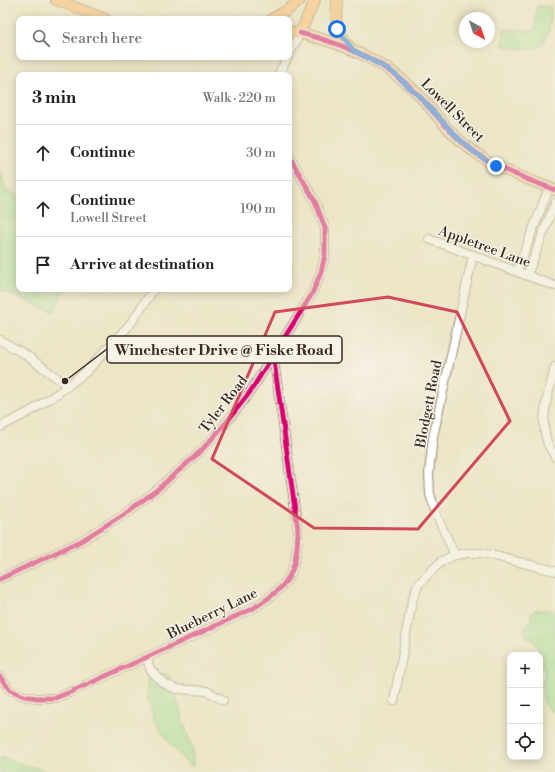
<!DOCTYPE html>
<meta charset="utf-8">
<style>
:root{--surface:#fff;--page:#f2f2f2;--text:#222;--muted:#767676;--line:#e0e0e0}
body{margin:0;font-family:"Libre Bodoni",serif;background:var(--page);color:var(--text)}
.controls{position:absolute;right:12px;bottom:12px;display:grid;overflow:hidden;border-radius:8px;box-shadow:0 2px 10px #0003}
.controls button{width:36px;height:36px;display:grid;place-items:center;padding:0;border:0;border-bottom:1px solid var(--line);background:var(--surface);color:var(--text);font:20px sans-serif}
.compass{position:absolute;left:459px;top:12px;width:36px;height:36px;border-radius:50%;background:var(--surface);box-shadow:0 2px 10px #0003;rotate:140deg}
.stop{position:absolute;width:12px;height:12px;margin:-9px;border:3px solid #1a73e8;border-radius:50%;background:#fff}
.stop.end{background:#1a73e8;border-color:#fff;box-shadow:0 1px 4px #0008}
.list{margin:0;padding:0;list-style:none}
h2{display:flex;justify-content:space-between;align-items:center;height:52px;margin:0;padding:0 16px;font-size:17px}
h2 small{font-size:13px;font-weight:400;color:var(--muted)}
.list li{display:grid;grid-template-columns:26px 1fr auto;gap:12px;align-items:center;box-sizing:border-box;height:56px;padding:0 16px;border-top:1px solid var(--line)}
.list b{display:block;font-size:15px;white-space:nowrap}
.list p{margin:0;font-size:13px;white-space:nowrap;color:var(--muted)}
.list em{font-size:13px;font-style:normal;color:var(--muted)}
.icon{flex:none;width:22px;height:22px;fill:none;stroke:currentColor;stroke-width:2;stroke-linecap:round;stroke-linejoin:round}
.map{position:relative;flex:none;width:555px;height:772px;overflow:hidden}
.search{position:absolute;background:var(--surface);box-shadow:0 2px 10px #0003;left:16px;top:16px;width:276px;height:44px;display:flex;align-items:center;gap:10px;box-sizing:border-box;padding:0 14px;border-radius:8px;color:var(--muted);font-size:15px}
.panel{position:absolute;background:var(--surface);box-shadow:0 2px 10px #0003;left:16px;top:72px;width:276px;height:220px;border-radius:8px}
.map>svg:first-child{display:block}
.green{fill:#9adf98;stroke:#6a845b}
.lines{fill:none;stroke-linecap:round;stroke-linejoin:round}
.minor-casing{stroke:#948872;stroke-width:10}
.major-casing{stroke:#948872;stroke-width:12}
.minor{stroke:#fff;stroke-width:8}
.major{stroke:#ffbb71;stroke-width:10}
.cycleway-casing{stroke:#f7f3e8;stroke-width:8}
.cycleway{stroke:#d6006c;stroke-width:5}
.route{stroke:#1a73e8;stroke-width:5}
.marked{fill:none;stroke:#d1495b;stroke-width:3;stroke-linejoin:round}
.labels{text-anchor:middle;stroke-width:3;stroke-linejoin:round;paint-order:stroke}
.street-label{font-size:14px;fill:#3b2a1e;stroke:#f7f3e8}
.leader{fill:none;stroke:#3b2a1e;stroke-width:1.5}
.callout-dot{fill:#3b2a1e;stroke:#f7f3e8;stroke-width:1.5}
.callout{fill:#f7f3e8;stroke:#3b2a1e;stroke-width:1.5}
.callout-label{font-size:15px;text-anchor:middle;font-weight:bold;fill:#3b2a1e}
</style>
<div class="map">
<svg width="555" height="772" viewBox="0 0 555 772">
<rect width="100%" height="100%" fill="#f7f3e8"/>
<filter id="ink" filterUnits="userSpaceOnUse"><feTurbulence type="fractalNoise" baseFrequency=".025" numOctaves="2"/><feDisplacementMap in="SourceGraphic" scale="8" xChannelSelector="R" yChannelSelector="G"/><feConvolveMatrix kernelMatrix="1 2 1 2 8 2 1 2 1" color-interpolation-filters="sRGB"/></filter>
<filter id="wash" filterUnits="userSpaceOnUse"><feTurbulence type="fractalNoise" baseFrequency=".012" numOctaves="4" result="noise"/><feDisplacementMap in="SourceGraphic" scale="16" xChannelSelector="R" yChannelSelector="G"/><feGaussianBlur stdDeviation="0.9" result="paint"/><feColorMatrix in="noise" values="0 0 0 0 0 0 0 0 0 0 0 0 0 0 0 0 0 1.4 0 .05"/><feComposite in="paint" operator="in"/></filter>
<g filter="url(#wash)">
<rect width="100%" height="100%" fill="#ece5c7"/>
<!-- green -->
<g class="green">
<path d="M537 6 551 7 549 32H547C544 56 520 48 503 46L504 29 535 31Z"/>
<path d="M0 168 5 190 19 196V289H65L54 312 0 290Z"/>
<path d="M535 610H551L555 612V710L551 711 544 702 542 690 545 671 538 648 534 641 527 636 524 629 531 619V614Z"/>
<path d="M158 672 168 675 172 681 182 719 192 748 193 766 189 765 174 749 154 719 147 696 149 676Z"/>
<path d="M0 757 48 772H0Z"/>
</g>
</g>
<g filter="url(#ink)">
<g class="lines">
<!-- minor casing -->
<g class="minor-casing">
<g id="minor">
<path d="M289 55 300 33"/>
<path d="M278 75 288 57"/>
<path d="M429 239 555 286"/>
<path d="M517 271 549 188"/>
<path d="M527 275 555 203"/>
<path d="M0 340 26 355 68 386"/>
<path d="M555 367C550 389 540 415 546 438 547 444 552 451 555 457"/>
<path d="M0 427 31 411 58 393 86 372 131 323 154 289"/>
<path d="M455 555 436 514 430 494 429 473 433 437 473 255"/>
<path d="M0 579 81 541 130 510 158 489 200 452 225 424 250 392 312 294 321 272 325 255V228L315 201 289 156"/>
<path d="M147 657 150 669 163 683 177 689 207 691 223 700"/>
<path d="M0 677 10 690 24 696 37 698H55L73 691 252 609C289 586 297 574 298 530L273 354"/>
<path d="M394 701 412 601 418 585 428 574 442 561 455 555 468 553H483L555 571"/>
</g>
</g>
<!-- major casing -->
<g class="major-casing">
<g id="major">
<path d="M56 0 106 19"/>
<path d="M337 0C335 24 335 31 352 49"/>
<path d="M272 19 289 9 300 0"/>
<path d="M289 31C335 40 382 58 416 92 435 112 450 135 473 151 497 169 527 179 555 190"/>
<path d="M300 33 315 0"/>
</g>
</g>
<!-- minor -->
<use href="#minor" class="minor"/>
<!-- major -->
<use href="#major" class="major"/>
<!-- cycleway casing -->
<g class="cycleway-casing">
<g id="cycleway">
<path d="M300 33C342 43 384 61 415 92 435 112 450 134 473 151 497 169 527 179 555 190"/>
<path d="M0 579 81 541 130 510 158 489 200 452 225 424 250 392 312 294 321 272 325 255V228L315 201 289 156"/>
<path d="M0 677 10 690 24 696 37 698H55L73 691 252 609C289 586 297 574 298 530L273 354"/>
</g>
</g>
<!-- cycleway -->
<use href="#cycleway" class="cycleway"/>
</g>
</g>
<g class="lines" filter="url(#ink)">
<!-- route -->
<path class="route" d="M337 29 353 50 384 67 396 75 416 93 458 138 474 152 496 166"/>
</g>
<!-- marked area -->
<path d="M0 0H555V772H0ZM388 297 457 312 510 421 418 529 314 528 212 459 275 312Z" fill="#ece5c7" fill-opacity=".55" fill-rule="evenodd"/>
<path class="marked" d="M388 297 457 312 510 421 418 529 314 528 212 459 275 312Z"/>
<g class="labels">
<!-- street labels -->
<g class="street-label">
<text transform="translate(453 110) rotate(45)" y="5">Lowell Street</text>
<text transform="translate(485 246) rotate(20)" y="5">Appletree Lane</text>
<text transform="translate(223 404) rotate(-52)" y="5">Tyler Road</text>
<text transform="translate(428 404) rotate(-79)" y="5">Blodgett Road</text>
<text transform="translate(212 613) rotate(-26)" y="5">Blueberry Lane</text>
</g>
</g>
<!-- callouts -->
<path class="leader" d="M65 381L107 349"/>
<circle class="callout-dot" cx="65" cy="381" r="4"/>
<rect class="callout" x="107" y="336" width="235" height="27" rx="4"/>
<g class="callout-label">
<text x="224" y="355">Winchester Drive @ Fiske Road</text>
</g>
</svg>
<div class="controls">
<button>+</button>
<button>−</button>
<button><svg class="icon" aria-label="locate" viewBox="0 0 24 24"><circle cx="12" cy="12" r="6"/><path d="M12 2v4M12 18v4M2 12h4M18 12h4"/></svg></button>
</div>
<svg class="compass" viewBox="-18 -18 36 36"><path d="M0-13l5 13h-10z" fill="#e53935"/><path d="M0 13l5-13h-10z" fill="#767676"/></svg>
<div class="stop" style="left:337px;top:29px"></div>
<div class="stop end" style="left:496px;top:166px"></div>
<div class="search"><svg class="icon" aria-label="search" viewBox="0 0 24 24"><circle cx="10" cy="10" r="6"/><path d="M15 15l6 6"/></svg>Search here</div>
<section class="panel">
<h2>3 min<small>Walk · 220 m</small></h2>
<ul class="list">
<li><svg class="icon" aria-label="ahead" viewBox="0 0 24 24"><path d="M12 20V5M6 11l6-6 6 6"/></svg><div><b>Continue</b></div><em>30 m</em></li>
<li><svg class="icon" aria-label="ahead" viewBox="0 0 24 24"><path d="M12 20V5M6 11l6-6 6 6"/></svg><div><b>Continue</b><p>Lowell Street</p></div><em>190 m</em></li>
<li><svg class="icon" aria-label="arrive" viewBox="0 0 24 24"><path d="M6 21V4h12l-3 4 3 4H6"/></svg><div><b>Arrive at destination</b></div></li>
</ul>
</section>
</div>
